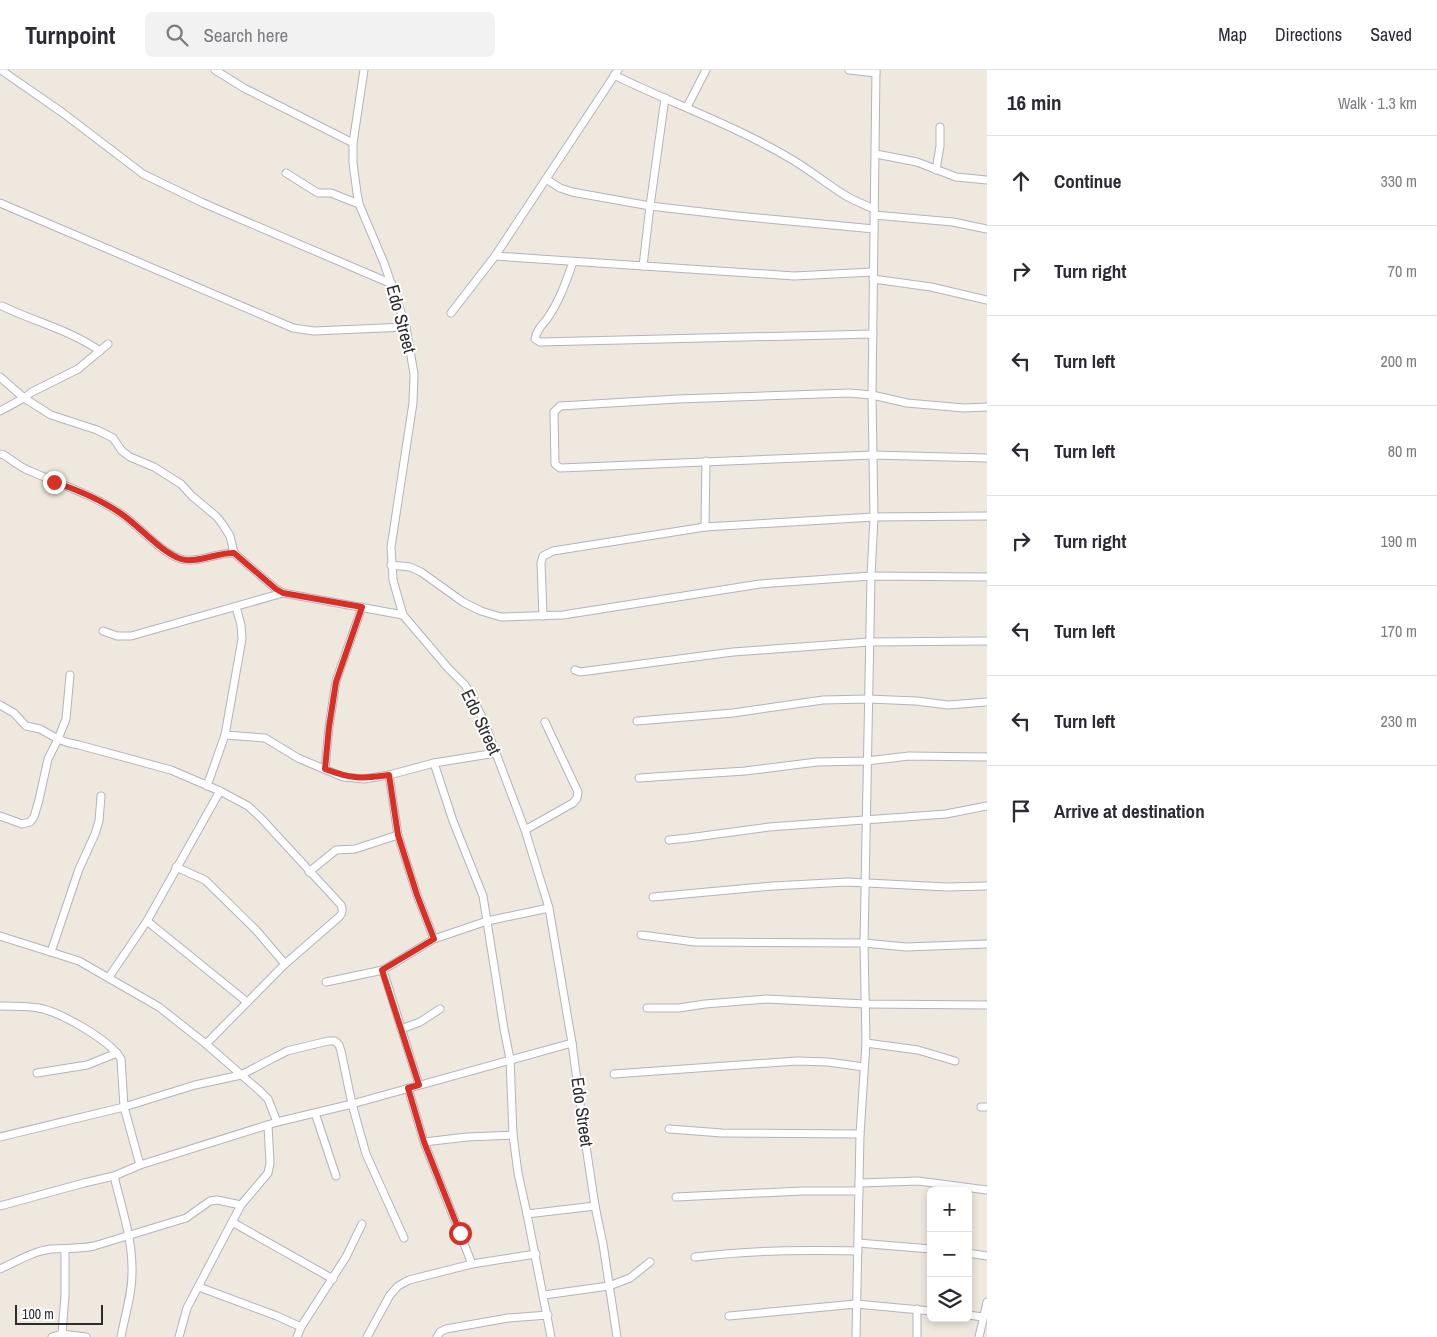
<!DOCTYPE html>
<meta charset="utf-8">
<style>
:root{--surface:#fff;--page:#f2f2f3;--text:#2b2b33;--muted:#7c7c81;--line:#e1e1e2}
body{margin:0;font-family:"Archivo Narrow",sans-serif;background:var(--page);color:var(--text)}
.controls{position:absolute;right:15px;bottom:15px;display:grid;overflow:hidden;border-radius:8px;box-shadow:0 2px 8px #0003}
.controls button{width:45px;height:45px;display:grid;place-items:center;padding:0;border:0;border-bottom:1px solid var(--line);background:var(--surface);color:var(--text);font:25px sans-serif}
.scale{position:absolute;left:15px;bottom:12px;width:88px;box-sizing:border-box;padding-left:5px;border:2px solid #2c2c2c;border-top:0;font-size:14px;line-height:18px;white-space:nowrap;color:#2c2c2c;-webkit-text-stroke:4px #fff;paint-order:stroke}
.stop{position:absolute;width:15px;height:15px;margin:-11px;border:4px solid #d93025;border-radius:50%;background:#fff}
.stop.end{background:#d93025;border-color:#fff;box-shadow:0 1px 5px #0008}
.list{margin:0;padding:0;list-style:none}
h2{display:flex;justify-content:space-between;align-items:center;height:65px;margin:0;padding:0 20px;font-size:21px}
h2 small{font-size:16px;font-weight:400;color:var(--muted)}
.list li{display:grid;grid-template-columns:32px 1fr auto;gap:15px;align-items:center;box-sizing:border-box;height:90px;padding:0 20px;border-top:1px solid var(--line)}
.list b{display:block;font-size:19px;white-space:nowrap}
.list em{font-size:16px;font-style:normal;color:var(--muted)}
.icon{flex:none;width:28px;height:28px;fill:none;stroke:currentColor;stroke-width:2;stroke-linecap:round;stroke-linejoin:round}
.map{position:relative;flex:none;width:987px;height:1267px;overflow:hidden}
header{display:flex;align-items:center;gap:30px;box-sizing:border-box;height:70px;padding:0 25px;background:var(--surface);border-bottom:1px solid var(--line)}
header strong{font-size:24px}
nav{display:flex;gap:28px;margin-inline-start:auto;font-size:18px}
.search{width:350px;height:45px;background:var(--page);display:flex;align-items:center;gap:12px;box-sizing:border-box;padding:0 18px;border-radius:8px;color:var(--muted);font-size:19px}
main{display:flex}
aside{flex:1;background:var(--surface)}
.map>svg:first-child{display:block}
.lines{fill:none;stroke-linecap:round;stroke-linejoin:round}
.minor-casing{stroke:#b2b3bf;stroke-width:9}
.minor{stroke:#fff;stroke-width:7}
.route{stroke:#d93025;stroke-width:6}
.labels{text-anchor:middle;stroke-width:4;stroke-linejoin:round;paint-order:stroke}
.street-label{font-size:18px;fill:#2c2c2c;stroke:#fff}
</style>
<header>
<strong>Turnpoint</strong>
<div class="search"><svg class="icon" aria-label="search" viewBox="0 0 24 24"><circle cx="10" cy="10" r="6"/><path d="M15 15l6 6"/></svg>Search here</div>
<nav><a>Map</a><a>Directions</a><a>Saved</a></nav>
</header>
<main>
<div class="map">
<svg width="987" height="1267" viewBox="0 0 987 1267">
<rect width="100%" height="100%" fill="#eee8de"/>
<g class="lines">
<!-- minor casing -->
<g class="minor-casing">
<g id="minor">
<path d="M1 0 63 43 143 104 203 133 392 214"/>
<path d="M215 0 244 18 353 73"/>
<path d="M364 0 353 73V93L357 123 359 134 384 193 406 257 414 304 413 333 391 477 393 510 403 545 448 598 465 615 471 625 483 649 525 760 549 838 572 973 583 1056 595 1136 603 1174 617 1267"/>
<path d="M849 0 876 3"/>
<path d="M614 5C671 33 731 54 786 86 806 97 824 112 843 124 852 130 863 134 874 139"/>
<path d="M687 37 706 0"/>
<path d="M876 84 917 92 956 107 987 110"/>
<path d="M936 100 940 76V57"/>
<path d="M286 103 318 123H331L359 134"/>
<path d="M546 109 560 118 572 122 650 136 737 146 874 159"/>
<path d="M0 133 293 258 314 261 406 257"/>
<path d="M874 145 953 152 987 159"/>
<path d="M495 186 794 206 873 202"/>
<path d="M573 192C566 212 559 232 547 249 542 255 536 261 535 269L540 272 873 264"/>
<path d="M643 196 650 136 665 28"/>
<path d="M873 209 931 217 987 230"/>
<path d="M2 236C35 252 70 260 100 281"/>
<path d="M451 243 495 186 618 0"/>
<path d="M0 307 24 328 51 345 97 360 113 368 122 381 130 387 154 397 181 414 192 426 217 447 223 455 230 466 234 483"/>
<path d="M987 337 964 338 907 333 872 325 849 323 678 329 560 336 554 342 555 394 560 398 873 385 987 388"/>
<path d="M0 341 24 328 32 322 78 299 108 274"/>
<path d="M0 384 4 385C12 390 21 398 30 401 62 415 94 425 123 445 141 458 161 483 181 489 196 494 219 482 234 483L276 519 283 523 403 545"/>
<path d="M705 457 706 391"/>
<path d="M391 495 410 497 421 502 463 532 481 541 501 547 563 545 760 514 871 506 987 507"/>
<path d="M543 546 541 493 543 486 553 481 705 457 874 447 987 446"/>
<path d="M103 561 117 566H131L283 523"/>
<path d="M575 600 580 602 733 582 869 572 987 571"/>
<path d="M0 635 14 643 26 656 40 659 58 669 69 673 79 675 171 700 220 721 248 736 260 747 341 835C343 840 343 843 339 847L285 894 206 974 159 937 79 891 0 866"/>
<path d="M637 651 733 643 823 630 868 629 916 631 948 635 987 632"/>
<path d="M225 665 265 668 298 688 343 707 364 709 389 705 434 693 496 683"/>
<path d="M434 693 453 751 483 826 504 959 510 989 513 1065 518 1103 527 1144 595 1136"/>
<path d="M325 699 329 657 336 611 362 537"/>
<path d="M389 705 398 765 417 825 434 869"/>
<path d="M639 708 745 701 817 692 867 691 909 686 987 687"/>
<path d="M207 716 225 665 242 569 241 555 236 537"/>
<path d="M0 746 22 754 30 752 34 747 39 730 48 689 58 669 66 649 70 605"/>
<path d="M525 760 573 733 577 728 578 722 545 652"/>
<path d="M669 770 688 768 769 757 946 744 987 736"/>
<path d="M176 797 205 810 256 860 285 894"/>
<path d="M309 802 336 780 355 779 398 765"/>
<path d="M653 827 773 816 847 812 947 817 987 816"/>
<path d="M147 851 247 932"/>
<path d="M641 865 695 872 864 873 906 877 987 874"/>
<path d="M51 882 79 799 95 764 99 751 101 726"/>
<path d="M383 900 419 1015"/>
<path d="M109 907 147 851 220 721"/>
<path d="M326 912 383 900 434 869 487 851 549 838"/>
<path d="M0 936C13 936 26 936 39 938 60 942 110 970 121 989L124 1037 140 1095"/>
<path d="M647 938H679L705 934 766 929 865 934 987 935"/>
<path d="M401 959 420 952 440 939"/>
<path d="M866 973 918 980 955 991"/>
<path d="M206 974 261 1022 268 1029 277 1052"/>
<path d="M37 1003 87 995 117 983"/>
<path d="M614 1004 797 991 828 992 864 997"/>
<path d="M408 1018 424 1072 472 1194"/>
<path d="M981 1037H987"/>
<path d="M315 1043 336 1106"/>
<path d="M669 1059 722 1063 860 1064"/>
<path d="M0 1067 124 1037 195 1015 241 1005 287 981 328 971H335L339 975 341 981 352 1034 366 1084 404 1168"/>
<path d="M424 1072 467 1067 513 1065"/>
<path d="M114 1106C121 1136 132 1167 132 1198 133 1221 125 1245 121 1267"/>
<path d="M859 1113 918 1111 987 1120"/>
<path d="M676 1127 802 1121H859"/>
<path d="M0 1136 84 1113 114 1106 140 1095 277 1052 352 1034 572 973"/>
<path d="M527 1144 551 1267"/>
<path d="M232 1152 333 1209"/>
<path d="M858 1173 931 1179"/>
<path d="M968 1183 987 1186"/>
<path d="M695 1187C750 1180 803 1180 858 1181"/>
<path d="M0 1199C16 1192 33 1181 51 1179 66 1178 80 1179 94 1176L186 1148 210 1131 217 1130 241 1135"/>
<path d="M199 1217 277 1246 301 1257"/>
<path d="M544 1225 609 1216 630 1208 650 1192"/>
<path d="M917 1239V1267"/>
<path d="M968 1245 983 1247"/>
<path d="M729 1246 856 1234 931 1241"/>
<path d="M62 1264 65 1225V1179"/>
<path d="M52 1267 62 1264 86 1267"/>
<path d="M179 1267 187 1238 241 1135 268 1103 270 1093 268 1055"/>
<path d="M297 1267 301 1257 346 1187 362 1154"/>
<path d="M367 1267 390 1225 398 1216 409 1210 472 1194 536 1184"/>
<path d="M437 1267 440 1262 446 1259 508 1248 548 1245"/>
<path d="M856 1267 860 1064 866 973 864 873 871 506 874 447 872 325 876 0"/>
<path d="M979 1267 987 1232"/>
</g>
</g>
<!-- minor -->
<use href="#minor" class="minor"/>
</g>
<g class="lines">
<!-- route -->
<path class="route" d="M54 412C78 420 102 430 123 445 141 458 161 482 181 489 195 494 219 482 234 483L276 519 283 523 362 537 336 612 329 657 325 699C351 709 362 709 389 705L398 765 417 825 434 869 382 900 419 1015 408 1018 424 1072 460 1163"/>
</g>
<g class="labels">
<!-- street labels -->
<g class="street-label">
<text transform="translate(401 249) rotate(75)" y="6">Edo Street</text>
<text transform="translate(481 652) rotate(65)" y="6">Edo Street</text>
<text transform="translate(582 1042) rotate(82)" y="6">Edo Street</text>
</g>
</g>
</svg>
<div class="controls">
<button>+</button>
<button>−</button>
<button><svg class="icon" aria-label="layers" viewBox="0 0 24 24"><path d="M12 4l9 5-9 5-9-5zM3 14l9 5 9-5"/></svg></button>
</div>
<div class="scale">100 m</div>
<div class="stop" style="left:460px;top:1163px"></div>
<div class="stop end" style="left:54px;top:412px"></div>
</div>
<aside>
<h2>16 min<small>Walk · 1.3 km</small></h2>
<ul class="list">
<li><svg class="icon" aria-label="ahead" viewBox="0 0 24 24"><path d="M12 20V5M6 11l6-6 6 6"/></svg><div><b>Continue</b></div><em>330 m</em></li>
<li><svg class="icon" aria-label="right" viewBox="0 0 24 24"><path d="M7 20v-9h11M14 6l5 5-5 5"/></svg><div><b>Turn right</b></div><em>70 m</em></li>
<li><svg class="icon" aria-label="left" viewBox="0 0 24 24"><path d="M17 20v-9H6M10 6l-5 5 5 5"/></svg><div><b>Turn left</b></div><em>200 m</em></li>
<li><svg class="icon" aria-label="left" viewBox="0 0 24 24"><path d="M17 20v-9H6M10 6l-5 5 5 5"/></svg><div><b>Turn left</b></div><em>80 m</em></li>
<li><svg class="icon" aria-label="right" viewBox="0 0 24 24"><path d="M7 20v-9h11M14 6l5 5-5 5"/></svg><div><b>Turn right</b></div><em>190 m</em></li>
<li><svg class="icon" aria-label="left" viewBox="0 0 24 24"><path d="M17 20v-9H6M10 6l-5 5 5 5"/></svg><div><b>Turn left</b></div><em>170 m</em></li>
<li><svg class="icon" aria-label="left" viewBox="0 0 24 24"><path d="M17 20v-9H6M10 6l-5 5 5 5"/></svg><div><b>Turn left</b></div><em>230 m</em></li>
<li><svg class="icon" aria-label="arrive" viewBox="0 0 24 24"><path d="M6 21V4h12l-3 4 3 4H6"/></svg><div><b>Arrive at destination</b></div></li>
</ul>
</aside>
</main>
